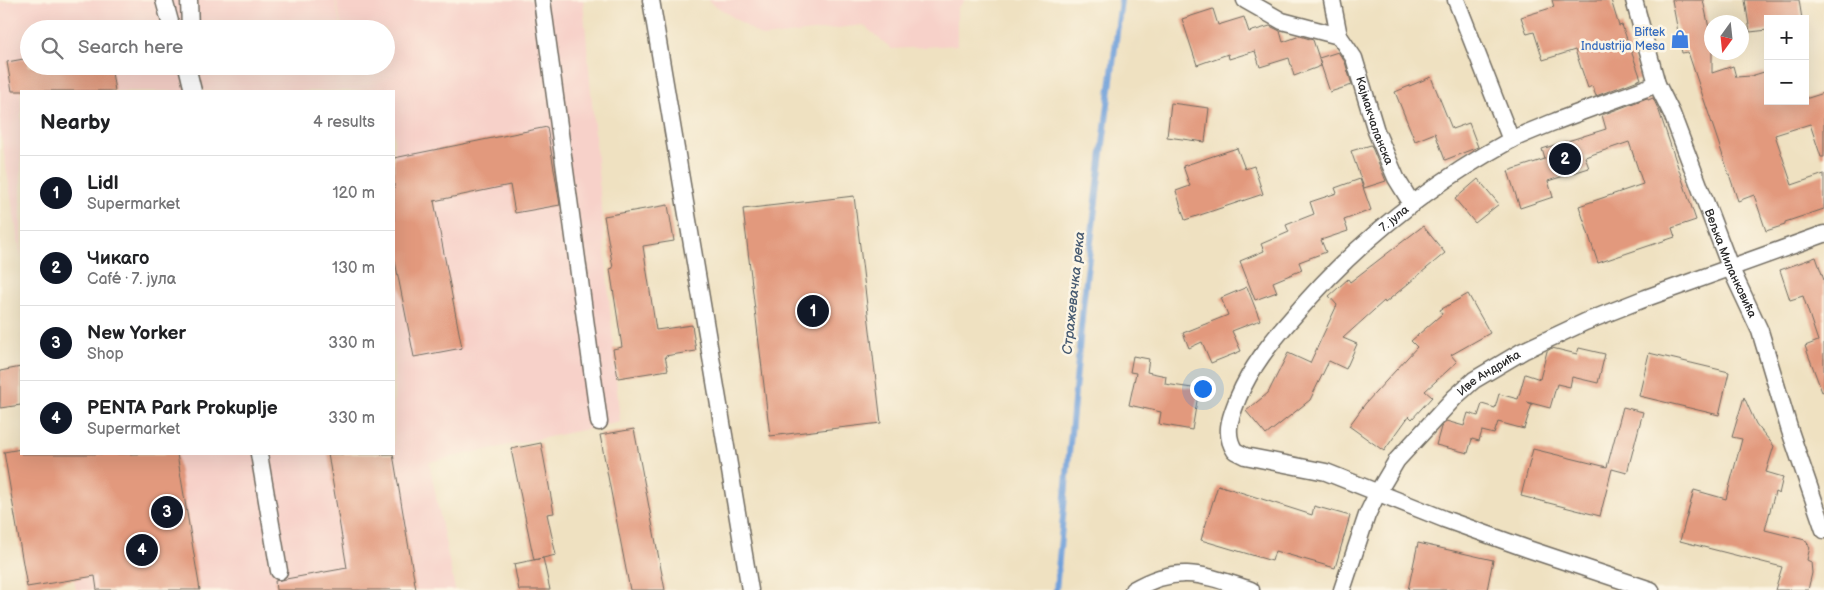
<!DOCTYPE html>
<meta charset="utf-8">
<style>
:root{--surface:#fff;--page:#f6f6f6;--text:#202124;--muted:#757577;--line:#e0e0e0;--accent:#111827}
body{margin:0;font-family:"Balsamiq Sans",sans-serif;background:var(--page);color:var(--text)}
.controls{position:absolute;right:15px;top:15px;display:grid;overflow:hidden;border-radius:0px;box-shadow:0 5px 20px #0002}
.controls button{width:45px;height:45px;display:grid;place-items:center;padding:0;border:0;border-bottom:1px solid var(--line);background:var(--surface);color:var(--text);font:25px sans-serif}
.compass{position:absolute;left:1704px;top:15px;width:45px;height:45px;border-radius:50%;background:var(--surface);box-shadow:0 5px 20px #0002;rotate:195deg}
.you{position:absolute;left:1202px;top:388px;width:18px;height:18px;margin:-12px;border:4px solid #fff;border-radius:50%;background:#1a73e8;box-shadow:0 0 0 8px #1a73e833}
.badge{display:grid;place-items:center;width:32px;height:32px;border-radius:50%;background:var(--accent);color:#fff;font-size:16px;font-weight:700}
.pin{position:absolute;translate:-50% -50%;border:2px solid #fff;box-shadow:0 1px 5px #0006}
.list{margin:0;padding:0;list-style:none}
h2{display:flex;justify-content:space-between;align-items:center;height:65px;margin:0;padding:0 20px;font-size:21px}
h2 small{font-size:16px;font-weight:400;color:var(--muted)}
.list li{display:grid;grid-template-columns:32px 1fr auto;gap:15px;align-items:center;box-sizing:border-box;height:75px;padding:0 20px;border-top:1px solid var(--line)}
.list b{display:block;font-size:19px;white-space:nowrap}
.list p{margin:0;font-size:16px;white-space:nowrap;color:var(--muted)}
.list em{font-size:16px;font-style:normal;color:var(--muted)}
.icon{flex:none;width:28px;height:28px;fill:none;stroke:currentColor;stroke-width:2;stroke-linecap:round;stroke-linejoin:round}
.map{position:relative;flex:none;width:1824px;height:590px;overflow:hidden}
.search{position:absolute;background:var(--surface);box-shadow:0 5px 20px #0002;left:20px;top:20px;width:375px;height:55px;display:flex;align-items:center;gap:12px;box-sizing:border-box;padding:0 18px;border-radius:28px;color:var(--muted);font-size:19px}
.panel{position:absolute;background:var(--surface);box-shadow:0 5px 20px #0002;left:20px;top:90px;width:375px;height:365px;border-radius:0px}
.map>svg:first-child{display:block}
.built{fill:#f7d1c9}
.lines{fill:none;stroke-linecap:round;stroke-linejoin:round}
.stream{stroke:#6fa0da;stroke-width:6}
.building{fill:#e2997d}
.street-casing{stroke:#706b60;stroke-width:19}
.street{stroke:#fff;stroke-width:16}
.labels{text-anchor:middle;stroke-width:5;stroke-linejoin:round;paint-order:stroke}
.shop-label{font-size:12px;fill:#366cbe;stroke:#fcf5e5;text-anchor:end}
.street-label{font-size:12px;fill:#2b2b2b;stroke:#fcf5e5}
.water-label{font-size:14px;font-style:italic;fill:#465a71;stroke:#fcf5e5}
</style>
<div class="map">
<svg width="1824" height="590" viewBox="0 0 1824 590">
<rect width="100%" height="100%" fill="#fcf5e5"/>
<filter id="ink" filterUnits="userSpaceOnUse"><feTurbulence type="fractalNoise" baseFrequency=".02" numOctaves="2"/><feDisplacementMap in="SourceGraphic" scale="10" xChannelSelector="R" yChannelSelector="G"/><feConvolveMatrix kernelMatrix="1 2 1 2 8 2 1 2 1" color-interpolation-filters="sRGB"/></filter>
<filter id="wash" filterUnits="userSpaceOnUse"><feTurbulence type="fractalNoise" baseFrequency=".0096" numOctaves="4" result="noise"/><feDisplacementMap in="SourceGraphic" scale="20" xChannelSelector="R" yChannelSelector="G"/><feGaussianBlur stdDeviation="1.12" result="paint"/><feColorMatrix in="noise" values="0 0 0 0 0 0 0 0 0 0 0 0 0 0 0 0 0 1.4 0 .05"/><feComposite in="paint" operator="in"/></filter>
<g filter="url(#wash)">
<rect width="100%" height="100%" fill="#efe1c1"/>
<!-- built -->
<g class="built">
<path d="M24 0H335L341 29H29V66H386V29H342L336 0H583L620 422 429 462 455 590H76L53 454H394V91H21V258L0 129V2Z"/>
<path d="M707 0H965L957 9V45L892 49 863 25 763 37Z"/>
</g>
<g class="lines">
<!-- stream -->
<path class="stream" d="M1056 590 1084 297 1121 0"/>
</g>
<g id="blocks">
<!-- building -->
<g class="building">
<path d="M1552 0H1611L1619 26 1622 25 1641 79 1596 96 1592 86 1588 88 1575 50 1543 60 1534 32 1527 34 1521 17 1554 7Z"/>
<path d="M1672 0H1703L1712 42V73L1733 66 1736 77 1751 76 1764 72 1768 84V101H1805V99L1824 93V157H1821L1810 124 1775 135 1792 185 1824 174V209L1785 222V225L1766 231 1754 195 1738 201 1688 52 1682 53Z"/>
<path d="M1745 0H1799L1802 19H1768V30L1750 32Z"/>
<path d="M1213 9 1218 25 1244 17 1249 32 1270 26 1280 31 1283 42 1300 36 1313 40 1319 58 1338 52 1345 62 1352 85 1330 92 1319 59 1321 66 1294 76 1289 58 1260 67 1255 51 1229 59 1228 54 1197 65 1182 19Z"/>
<path d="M29 58V66H111L115 91H12L7 62Z"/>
<path d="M1431 77 1452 129 1469 123 1478 147 1445 160 1435 133 1415 141 1395 92Z"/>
<path d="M1647 98 1648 100 1653 98 1659 111 1696 220 1672 228 1675 237 1598 263 1579 206 1643 184 1629 142 1585 157 1589 168 1548 181 1553 197 1520 208 1508 171 1545 159 1542 149 1606 129 1602 115Z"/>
<path d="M1171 103 1209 108 1205 142 1167 137Z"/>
<path d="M547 127 560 205 515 213 510 185 434 201 462 348 414 357 394 256V158Z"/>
<path d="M1371 145 1386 181 1364 188 1351 151Z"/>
<path d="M1237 148 1245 169 1254 166 1263 194 1185 220 1176 191 1190 186 1183 166Z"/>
<path d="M1360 179 1371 210 1344 220 1348 231 1321 240 1326 252 1299 262 1302 270 1273 282 1277 292 1255 300 1240 261 1264 251 1261 244 1289 232 1286 225 1314 214 1310 202 1337 193 1335 188Z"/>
<path d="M1478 179 1499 204 1475 223 1455 199Z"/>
<path d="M854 196 881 423 770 436 743 209Z"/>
<path d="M668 205 674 241 643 246 656 330 692 325 696 351 665 356 668 370 618 378 613 349 622 347 610 269 613 268 604 216Z"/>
<path d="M1423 226 1445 253 1385 303 1384 301 1343 338 1357 344 1346 369 1329 361 1310 400 1266 435 1246 411 1268 393 1288 353 1310 363 1337 305 1329 296 1348 279 1350 282Z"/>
<path d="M1816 257 1824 280V391L1822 392 1805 346 1818 341 1803 296 1790 300 1780 270Z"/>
<path d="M1247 287 1260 320 1232 331 1241 351 1211 363 1202 342 1189 348 1183 333 1228 315 1221 298Z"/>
<path d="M1468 294 1490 333 1451 355 1457 362 1425 391 1432 397 1412 419 1409 416 1384 451 1349 426 1365 404 1417 347 1411 341 1442 314 1440 310Z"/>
<path d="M1552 348 1577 354 1579 348 1605 354 1598 383 1572 377 1570 387 1557 384 1550 408 1527 402 1532 404 1524 429 1498 422 1494 434 1482 431 1479 441 1472 439 1468 453 1436 445 1441 427 1446 421 1464 426 1468 413 1478 416 1482 404 1495 408 1499 394 1518 399 1525 374 1540 379 1547 351Z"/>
<path d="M1649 353 1729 372 1719 415 1639 396Z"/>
<path d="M1133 356 1149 359 1147 372 1166 376 1165 384 1199 389 1192 430 1159 424 1161 412 1129 405 1136 373 1130 372Z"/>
<path d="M21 367V405L0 408V371Z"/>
<path d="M1744 397 1756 424 1774 446 1766 472 1783 477 1779 494 1775 492 1765 530 1805 540 1810 547 1807 560 1811 562 1812 573 1808 590H1775L1782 567 1680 541 1694 490 1726 499 1742 439 1732 437Z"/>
<path d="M1623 407 1643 412 1627 473 1612 469 1600 516 1521 496 1533 449 1607 467Z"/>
<path d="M634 429 665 590H630L600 435Z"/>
<path d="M541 443 554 513 547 514 556 555 534 560 511 449Z"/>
<path d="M21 449V454H177L200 590H97L95 576 27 587 4 452Z"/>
<path d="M328 454H393L416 590H276L275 581 347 568Z"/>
<path d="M1218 485 1312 515 1314 506 1350 516 1335 568 1275 551 1272 561 1201 540Z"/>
<path d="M1418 543 1493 560 1487 590H1408Z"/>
<path d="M543 558 550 590H519L514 564Z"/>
</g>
</g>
</g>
<g filter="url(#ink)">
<use href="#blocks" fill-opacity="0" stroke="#706b60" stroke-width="1"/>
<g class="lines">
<!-- street casing -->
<g class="street-casing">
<g id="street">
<path d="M164 0 172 29"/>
<path d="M189 0 190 29"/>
<path d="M542 0 599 422"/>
<path d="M651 0 750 590"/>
<path id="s1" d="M1245 0 1282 21 1339 36 1354 58 1376 131 1396 178 1412 204"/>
<path d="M1332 0 1339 36"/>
<path d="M1456 0 1511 140"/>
<path id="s2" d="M1634 0 1657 84 1672 114 1730 267 1760 331 1790 431 1824 530"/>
<path d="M187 66 193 91"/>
<path d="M259 454 279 571"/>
<path d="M1133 590C1179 563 1204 575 1251 590"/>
<path id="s3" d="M1342 590 1367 515 1378 492 1397 460 1455 397 1474 380 1523 351 1585 322 1646 298 1824 234"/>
<path id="s4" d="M1651 590 1528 549 1444 519 1326 472 1245 456 1235 451C1223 433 1231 416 1238 398 1251 367 1271 342 1293 317 1353 246 1427 186 1509 141 1523 134 1539 128 1554 122 1588 109 1623 97 1657 84"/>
</g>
</g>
<!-- street -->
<use href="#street" class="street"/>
</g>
</g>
<!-- icons -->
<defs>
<g id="shop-bare" transform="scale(1.5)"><path d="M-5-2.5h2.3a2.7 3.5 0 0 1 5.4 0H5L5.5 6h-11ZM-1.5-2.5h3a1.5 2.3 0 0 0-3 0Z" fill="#3f7fe0" stroke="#fcf5e5" stroke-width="2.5" paint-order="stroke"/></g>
</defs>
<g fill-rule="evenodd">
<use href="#shop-bare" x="1680" y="39"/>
</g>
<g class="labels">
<!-- shop labels -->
<g class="shop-label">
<text x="1665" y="36">Biftek<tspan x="1665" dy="14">Industrija Mesa</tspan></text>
</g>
<!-- street labels -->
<g class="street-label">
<text dy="4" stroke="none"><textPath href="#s1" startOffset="194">Кајмакчаланска</textPath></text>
<text dy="4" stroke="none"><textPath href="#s4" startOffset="735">7. јула</textPath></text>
<text dy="4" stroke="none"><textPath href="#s2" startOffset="281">Вељка Миланковића</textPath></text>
<text dy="4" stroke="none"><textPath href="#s3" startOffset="269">Иве Андрића</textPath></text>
</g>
<!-- water labels -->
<g class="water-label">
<text transform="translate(1073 293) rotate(-84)" y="5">Стражевачка река</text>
</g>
</g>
</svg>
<div class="controls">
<button>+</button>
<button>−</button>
</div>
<svg class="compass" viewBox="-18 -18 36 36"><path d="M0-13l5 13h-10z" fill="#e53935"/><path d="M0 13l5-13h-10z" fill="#757577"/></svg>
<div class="you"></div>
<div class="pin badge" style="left:813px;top:311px">1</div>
<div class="pin badge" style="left:1565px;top:159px">2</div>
<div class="pin badge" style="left:167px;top:512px">3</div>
<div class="pin badge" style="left:142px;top:550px">4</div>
<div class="search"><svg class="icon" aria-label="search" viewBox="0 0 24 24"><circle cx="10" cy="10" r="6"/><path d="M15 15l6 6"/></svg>Search here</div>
<section class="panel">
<h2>Nearby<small>4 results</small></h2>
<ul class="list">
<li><span class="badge">1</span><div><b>Lidl</b><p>Supermarket</p></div><em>120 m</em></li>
<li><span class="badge">2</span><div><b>Чикаго</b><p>Café · 7. јула</p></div><em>130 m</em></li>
<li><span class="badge">3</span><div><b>New Yorker</b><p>Shop</p></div><em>330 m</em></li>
<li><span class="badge">4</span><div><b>PENTA Park Prokuplje</b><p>Supermarket</p></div><em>330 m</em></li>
</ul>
</section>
</div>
